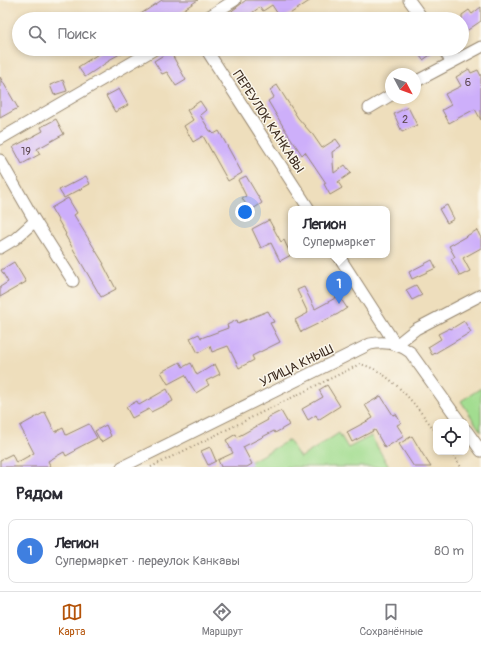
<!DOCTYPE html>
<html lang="ru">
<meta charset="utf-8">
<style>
:root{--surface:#fff;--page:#f7f7f7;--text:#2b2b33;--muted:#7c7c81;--line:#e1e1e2;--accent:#b45309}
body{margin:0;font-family:Pangolin,sans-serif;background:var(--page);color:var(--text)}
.controls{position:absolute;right:12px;bottom:12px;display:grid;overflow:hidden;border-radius:8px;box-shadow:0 2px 6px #0003}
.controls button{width:36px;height:36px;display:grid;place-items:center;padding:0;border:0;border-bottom:1px solid var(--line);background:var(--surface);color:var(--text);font:20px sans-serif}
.compass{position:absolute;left:385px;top:68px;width:36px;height:36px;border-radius:50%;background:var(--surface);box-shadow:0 2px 6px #0003;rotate:131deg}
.you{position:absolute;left:245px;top:212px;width:14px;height:14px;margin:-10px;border:3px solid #fff;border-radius:50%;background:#1a73e8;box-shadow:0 0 0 6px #1a73e833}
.badge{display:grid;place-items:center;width:26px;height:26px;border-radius:50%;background:var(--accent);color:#fff;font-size:13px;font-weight:700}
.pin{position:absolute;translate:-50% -33px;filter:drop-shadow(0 1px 2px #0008)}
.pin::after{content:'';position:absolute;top:21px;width:14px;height:12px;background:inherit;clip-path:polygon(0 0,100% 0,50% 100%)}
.popup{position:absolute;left:288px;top:206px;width:102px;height:52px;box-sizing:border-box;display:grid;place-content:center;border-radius:8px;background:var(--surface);filter:drop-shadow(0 1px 3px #0005);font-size:13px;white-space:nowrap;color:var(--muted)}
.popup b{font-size:15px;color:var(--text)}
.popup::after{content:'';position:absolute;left:50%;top:100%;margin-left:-8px;border:8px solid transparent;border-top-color:var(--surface)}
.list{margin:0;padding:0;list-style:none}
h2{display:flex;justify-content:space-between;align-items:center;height:52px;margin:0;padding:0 16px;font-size:17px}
h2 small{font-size:13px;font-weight:400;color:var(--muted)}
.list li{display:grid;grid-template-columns:26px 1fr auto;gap:12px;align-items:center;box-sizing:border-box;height:64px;margin:0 8px 8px;padding:0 8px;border:1px solid var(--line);border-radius:8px}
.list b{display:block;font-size:15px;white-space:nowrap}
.list p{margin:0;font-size:13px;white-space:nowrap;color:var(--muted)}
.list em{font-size:13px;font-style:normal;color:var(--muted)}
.icon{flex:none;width:22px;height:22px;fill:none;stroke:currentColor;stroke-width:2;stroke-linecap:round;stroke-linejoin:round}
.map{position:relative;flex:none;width:481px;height:467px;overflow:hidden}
.search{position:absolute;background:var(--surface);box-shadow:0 2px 6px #0003;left:12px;right:12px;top:12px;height:44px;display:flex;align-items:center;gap:10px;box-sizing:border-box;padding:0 14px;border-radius:22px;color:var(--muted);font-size:15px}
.sheet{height:124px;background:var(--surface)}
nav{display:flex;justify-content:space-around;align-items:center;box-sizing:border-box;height:56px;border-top:1px solid var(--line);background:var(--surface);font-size:11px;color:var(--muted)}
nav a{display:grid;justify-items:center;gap:2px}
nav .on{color:var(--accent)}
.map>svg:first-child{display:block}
.green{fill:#a2dd90;stroke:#6e8457}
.building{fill:#cdaffa}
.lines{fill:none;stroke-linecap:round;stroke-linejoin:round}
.minor-casing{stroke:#94846d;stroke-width:13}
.path{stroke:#94846d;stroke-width:2;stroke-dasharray:1 3;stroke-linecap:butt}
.minor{stroke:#fff;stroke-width:11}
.labels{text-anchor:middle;stroke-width:3;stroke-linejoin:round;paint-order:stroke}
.number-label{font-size:11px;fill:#604b55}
.street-label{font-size:13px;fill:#3b2a1e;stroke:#fbf7ec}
</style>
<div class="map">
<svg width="481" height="467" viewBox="0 0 481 467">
<rect width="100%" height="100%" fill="#fbf7ec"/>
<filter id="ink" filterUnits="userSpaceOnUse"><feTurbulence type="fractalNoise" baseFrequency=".025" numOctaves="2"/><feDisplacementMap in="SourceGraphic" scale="8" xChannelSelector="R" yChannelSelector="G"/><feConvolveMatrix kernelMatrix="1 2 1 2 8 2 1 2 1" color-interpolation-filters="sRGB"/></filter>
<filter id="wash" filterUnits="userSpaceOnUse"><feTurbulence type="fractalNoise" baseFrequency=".012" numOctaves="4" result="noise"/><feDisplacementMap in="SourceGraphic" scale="16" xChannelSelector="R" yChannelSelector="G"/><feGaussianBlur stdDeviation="0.9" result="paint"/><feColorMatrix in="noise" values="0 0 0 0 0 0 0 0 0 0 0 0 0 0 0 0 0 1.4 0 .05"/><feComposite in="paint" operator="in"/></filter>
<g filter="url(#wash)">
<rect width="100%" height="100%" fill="#eedebc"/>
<!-- green -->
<g class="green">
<path d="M481 388V432L461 401Z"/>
<path d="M339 433 348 448 371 436 389 467H241L289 440 300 458Z"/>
</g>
<g id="blocks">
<!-- building -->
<g class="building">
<path d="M162 0H198L169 19H133Z"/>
<path d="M246 0H311L282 19H281L272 5 263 11 260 7 244 19H232L228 14Z"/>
<path d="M481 7V21L462 34V15L469 10 472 14Z"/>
<path d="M106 49H129L109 60V61L85 77 78 67Z"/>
<path d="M415 49H436V51L423 60Z"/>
<path d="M170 51 186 80 176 86 167 72 162 74 154 61Z"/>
<path d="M469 69 471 73 478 70 481 76V120L475 109 449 123 442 110 451 105 445 94 461 86 456 77Z"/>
<path d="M0 77 18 108 0 118Z"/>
<path d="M63 80 67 91 54 95 50 85Z"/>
<path d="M277 85 298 118 311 133V132L322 148 336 139 341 146 332 152 334 173 345 165 351 173 338 182 342 188 330 195 324 184 326 183 305 152 302 155 284 128 268 101 274 97 270 90Z"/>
<path d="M119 89 128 105 115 112 106 96Z"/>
<path d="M200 101 206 110 200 115 210 131H211L214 134 219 131 242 173 228 181 203 136 193 142 184 126 193 120 187 110Z"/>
<path d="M408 107 417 125 402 132 394 114Z"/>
<path d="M56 119 64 134 37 149 40 154 22 164 13 147 43 131 41 127Z"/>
<path d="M86 176 90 184 64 198 59 190Z"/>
<path d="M246 176 262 203 250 211 242 198 246 196 238 180Z"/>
<path d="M68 198 77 213 74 215 104 264H103L116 289 101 297 65 235 66 234 51 208Z"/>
<path d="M447 205 454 219 447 223 439 209Z"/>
<path d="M269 220 281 242 284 240 291 255 280 261 271 243 261 248 252 229Z"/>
<path d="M477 230 481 238V248L463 258 470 271 460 276 451 259 455 257 449 246Z"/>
<path d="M432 260 436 268 412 279 409 272Z"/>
<path d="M14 262 26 282 0 297V287L8 282 1 270Z"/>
<path d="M416 285 422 295 412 300 406 290Z"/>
<path d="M304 287 315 309 339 296 347 308 338 314 301 332 295 320 308 313 297 290Z"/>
<path d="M268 311 274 322 270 323 280 342 252 356 254 360 239 368 228 346 212 352 210 346 198 353 190 338 199 334 201 338 228 328 227 325 237 320 238 323Z"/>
<path d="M464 321 471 332 432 355 428 347 441 339 438 334 450 328 451 329Z"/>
<path d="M180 362 183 367 191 363 197 375 215 364 220 374 206 381 209 385 196 393 185 375 168 384 161 372Z"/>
<path d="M327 385 340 406 318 420 316 415 308 420 302 409 323 397 319 390Z"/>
<path d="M167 389 173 401 151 412 149 409 132 418 126 407 137 401 139 405Z"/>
<path d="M381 396 393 415 396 414 401 423 397 425 404 436 385 448 375 430 352 442 347 432 373 418 365 405Z"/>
<path d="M281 411 289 425 275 433 274 431 243 447 252 464 247 467H221L218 460 233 453 226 440 236 434 237 437 268 420 267 418Z"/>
<path d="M45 412 55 432 63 428 66 435 89 424 97 438 74 450 75 451 66 456 64 452 48 461 51 467H0V460L12 454 16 463 34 453 20 426Z"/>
<path d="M106 425 111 436 101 442 95 431Z"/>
<path d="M412 436 422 453 431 467H414L399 444Z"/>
<path d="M210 447 216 461 208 465 201 451Z"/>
</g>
</g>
</g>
<g filter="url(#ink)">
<use href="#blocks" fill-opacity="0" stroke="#94846d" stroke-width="1"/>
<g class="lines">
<!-- minor casing -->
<g class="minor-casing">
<g id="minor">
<path d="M409 0 423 19"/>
<path d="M205 19 235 0"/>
<path d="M206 49 309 209"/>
<path d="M443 49 452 62"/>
<path d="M415 82 481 47"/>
<path d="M369 108 391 95"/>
<path d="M0 139 155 49"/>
<path d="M0 160 35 221 15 239 0 248"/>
<path d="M35 221 73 281"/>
<path d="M338 255 396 345"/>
<path d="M396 345 416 329 481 295"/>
<path d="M466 430 481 451"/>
<path d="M122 467 370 344C384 341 398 343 410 352L460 422"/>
</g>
</g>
<!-- path -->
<g class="path">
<path d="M451 452 461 467"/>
<path d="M151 467 360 364C391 371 417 407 436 432"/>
</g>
<!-- minor -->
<use href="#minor" class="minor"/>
</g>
</g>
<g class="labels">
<!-- number labels -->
<g class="number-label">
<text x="468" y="86">6</text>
<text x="405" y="123">2</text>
<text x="26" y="155">19</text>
</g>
<!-- street labels -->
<g class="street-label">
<text transform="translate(269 121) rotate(57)" y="5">ПЕРЕУЛОК КАНКАВЫ</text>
<text transform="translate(296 365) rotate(-26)" y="5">УЛИЦА КНЫШ</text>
</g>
</g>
</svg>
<div class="controls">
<button><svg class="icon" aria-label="locate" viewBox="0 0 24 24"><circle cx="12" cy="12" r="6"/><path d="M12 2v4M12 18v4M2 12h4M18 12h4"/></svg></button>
</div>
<svg class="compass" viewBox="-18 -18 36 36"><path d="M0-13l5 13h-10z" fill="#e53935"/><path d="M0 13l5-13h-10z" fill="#7c7c81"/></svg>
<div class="you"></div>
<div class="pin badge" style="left:339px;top:304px;background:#3f7fe0">1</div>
<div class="popup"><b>Легион</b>Супермаркет</div>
<div class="search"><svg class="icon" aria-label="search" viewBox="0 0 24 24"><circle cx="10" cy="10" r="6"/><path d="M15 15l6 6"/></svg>Поиск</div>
</div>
<section class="sheet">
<h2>Рядом<small></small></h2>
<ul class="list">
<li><span class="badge" style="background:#3f7fe0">1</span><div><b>Легион</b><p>Супермаркет · переулок Канкавы</p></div><em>80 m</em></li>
</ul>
</section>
<nav>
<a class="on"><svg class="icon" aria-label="map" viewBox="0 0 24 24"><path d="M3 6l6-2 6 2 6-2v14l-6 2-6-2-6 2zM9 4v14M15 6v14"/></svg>Карта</a>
<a><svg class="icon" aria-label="directions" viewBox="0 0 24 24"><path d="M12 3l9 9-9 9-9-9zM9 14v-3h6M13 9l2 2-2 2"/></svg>Маршрут</a>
<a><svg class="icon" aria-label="saved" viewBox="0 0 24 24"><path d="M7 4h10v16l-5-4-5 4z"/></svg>Сохранённые</a>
</nav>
